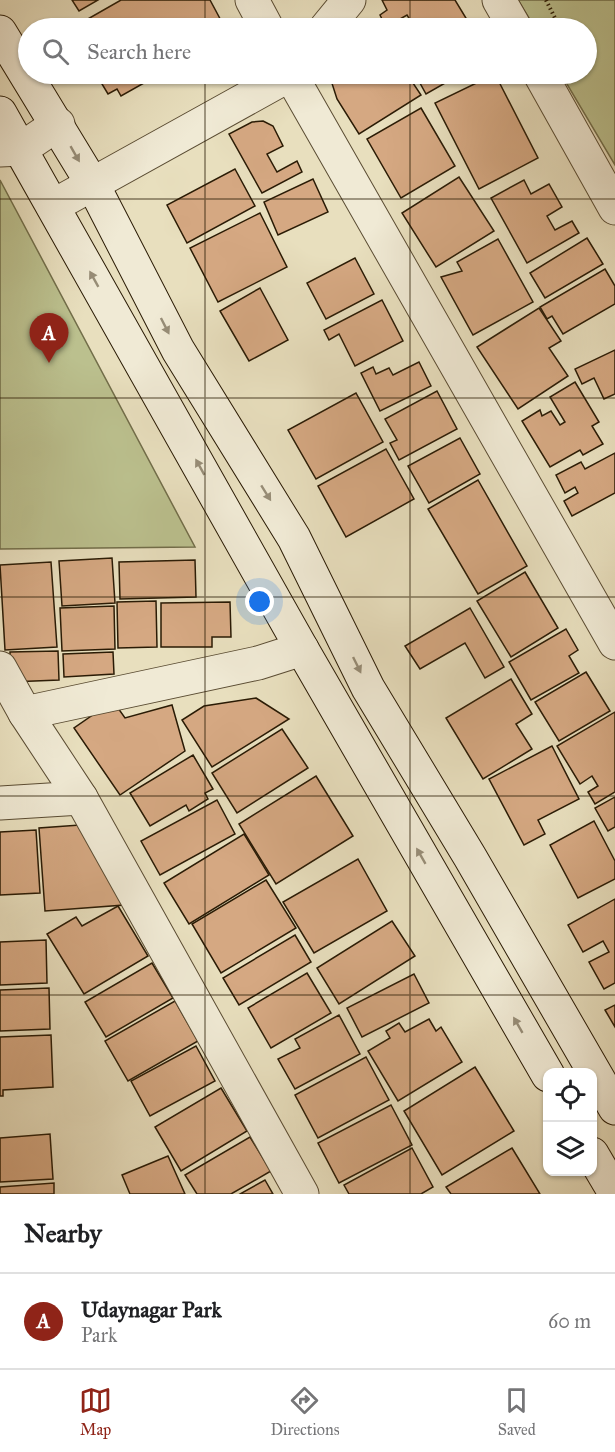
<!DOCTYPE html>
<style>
:root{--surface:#fff;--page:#f6f6f6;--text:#202124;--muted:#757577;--line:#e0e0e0;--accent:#8f2418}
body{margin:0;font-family:"IM FELL Great Primer",serif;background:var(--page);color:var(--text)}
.controls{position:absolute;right:18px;bottom:18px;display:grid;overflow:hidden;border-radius:12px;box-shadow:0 2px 4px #0004}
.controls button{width:54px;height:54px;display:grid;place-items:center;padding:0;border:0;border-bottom:2px solid var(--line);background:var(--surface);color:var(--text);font:30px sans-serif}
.you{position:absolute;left:260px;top:602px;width:21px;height:21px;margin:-15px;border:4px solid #fff;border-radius:50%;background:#1a73e8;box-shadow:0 0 0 9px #1a73e833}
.badge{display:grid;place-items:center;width:39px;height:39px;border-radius:50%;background:var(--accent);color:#fff;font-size:20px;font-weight:700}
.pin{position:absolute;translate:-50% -50px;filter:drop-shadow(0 2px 3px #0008)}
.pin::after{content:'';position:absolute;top:32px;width:21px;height:18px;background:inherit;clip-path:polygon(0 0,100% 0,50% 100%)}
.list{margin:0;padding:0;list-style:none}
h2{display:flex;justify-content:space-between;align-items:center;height:78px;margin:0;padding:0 24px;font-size:26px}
h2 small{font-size:20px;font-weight:400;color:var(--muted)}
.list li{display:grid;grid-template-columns:39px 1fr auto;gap:18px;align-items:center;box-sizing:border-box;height:96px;padding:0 24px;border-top:2px solid var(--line)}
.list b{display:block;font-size:22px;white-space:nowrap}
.list p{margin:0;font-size:20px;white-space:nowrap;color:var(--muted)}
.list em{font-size:20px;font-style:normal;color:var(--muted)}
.icon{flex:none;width:33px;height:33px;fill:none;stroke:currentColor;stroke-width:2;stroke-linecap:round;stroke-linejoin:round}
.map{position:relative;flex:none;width:615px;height:1194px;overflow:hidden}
.search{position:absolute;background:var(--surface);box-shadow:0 2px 4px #0004;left:18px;right:18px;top:18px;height:66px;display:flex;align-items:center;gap:15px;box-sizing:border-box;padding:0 21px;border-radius:33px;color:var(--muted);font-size:22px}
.sheet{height:174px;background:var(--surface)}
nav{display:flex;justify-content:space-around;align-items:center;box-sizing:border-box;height:84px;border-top:2px solid var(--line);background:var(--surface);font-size:16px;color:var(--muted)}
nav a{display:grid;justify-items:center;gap:3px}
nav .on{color:var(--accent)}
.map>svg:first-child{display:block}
.green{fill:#bbc08e;stroke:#726e4a;stroke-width:1.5}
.building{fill:#d5a882;stroke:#2a1b05;stroke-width:1.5}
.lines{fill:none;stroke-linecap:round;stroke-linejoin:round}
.street-casing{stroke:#5a4c33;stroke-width:35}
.secondary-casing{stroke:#2a1b05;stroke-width:35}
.path{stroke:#2a1b05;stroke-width:4;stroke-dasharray:1.5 3;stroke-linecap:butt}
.street{stroke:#f0ead5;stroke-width:33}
.secondary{stroke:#f0ead5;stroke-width:33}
.oneway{fill:#978d77}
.grid{fill:none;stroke:#2a1b05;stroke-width:1.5;stroke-opacity:0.55}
</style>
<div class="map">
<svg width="615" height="1194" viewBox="0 0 615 1194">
<rect width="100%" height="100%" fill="#e8dfbe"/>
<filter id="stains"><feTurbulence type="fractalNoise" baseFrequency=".00333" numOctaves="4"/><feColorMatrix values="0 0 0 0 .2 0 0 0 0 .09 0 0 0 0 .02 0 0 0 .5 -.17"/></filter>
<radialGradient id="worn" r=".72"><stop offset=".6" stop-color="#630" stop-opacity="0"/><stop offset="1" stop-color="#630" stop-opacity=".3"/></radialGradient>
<!-- green -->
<g class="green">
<path d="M518 0H615V165L561 74H586V28H535Z"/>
<path d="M0 180 195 547 0 549Z"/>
</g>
<!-- building -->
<g class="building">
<path d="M72 0H98L79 11Z"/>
<path d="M121 0H210L225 28H82L79 24Z"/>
<path d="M382 0H455L472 28H415L407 15 386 27 380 15 387 10Z"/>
<path d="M373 20 379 28H360Z"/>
<path d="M96 74H160L121 96 117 89 108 94Z"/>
<path d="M329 74H407L421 95 359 134 337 99Z"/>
<path d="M415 74H461L426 94Z"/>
<path d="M495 74 538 158 479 189 435 103Z"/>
<path d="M421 108 455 166 401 198 367 139Z"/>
<path d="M263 121 273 126 283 146 267 154 277 172 297 161 302 172 262 193 229 134 252 122Z"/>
<path d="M235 169 255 206 187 243 167 205Z"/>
<path d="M459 177 494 231 436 267 402 213Z"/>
<path d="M313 179 328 212 278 235 264 202Z"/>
<path d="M524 180 531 194 549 184 562 207 547 216 555 230 572 221 579 233 527 263 491 198Z"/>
<path d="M260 213 287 267 218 302 190 248Z"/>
<path d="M587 238 603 264 545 298 530 273Z"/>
<path d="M498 239 533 302 473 335 441 277 462 271 457 262Z"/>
<path d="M355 258 374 294 326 319 307 283Z"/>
<path d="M605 269 615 286V304L563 334 552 316 547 319 540 307Z"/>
<path d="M260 288 288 340 249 361 220 311Z"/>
<path d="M382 300 403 341 355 366 339 334 329 340 324 330Z"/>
<path d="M539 308 561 341 549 348 568 376 518 409 477 347Z"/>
<path d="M615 350V394L604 399 594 378 582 384 575 369Z"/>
<path d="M419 362 431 386 380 411 361 373 373 367 376 374 389 368 393 375Z"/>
<path d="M575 382 599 422 592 426 603 444 583 455 580 450 550 467 522 421 540 410 542 416 551 411 560 425 565 422 550 397Z"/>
<path d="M437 391 457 429 399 460 390 443 397 440 385 419Z"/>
<path d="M356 393 383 442 316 479 288 430Z"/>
<path d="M460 438 480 474 429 503 408 466Z"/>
<path d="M386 449 414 499 346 537 318 486Z"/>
<path d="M615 453V493L572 516 564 501 578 493 575 487 565 493 556 475 581 462 585 469Z"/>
<path d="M478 480 527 566 478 594 428 509Z"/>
<path d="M112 558 115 603 62 606 59 561Z"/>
<path d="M195 560 196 597 120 599 119 562Z"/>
<path d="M51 562 57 647 5 650 0 565Z"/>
<path d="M525 572 558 628 511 657 477 601Z"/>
<path d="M156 601 157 647 118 648 117 602Z"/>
<path d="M230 602 231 637H212V647H161V603Z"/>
<path d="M114 606 115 649 62 651 60 608Z"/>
<path d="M470 608 504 667 485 678 465 643 420 669 405 646Z"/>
<path d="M566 629 578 650 569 656 579 673 531 700 509 662Z"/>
<path d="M58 651 59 680 10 682V652Z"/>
<path d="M113 652 114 674 64 677 63 654Z"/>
<path d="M586 672 610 711 559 741 535 702Z"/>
<path d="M511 679 532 714 516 724 532 749 483 779 446 718Z"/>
<path d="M256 698 289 719 212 767 182 720 204 706Z"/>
<path d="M113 701 125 718 172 705 185 751 120 795 74 728Z"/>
<path d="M615 712V792L595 804 588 792 598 786 592 776 580 784 557 746Z"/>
<path d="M282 729 308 768 237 813 212 773Z"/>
<path d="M552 746 579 799 538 820 545 834 524 845 489 779Z"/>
<path d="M193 755 213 789 205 793 208 799 189 811 186 805 150 826 130 793Z"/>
<path d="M316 776 353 836 276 884 239 824Z"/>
<path d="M615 797V827L608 831 595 808Z"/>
<path d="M217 800 235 834 160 875 141 841Z"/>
<path d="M594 821 615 861V879L578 898 550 845Z"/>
<path d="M80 825 124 905 45 911 39 828Z"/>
<path d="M36 830 40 893 0 895V832Z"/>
<path d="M244 834 269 875 189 924 164 883Z"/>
<path d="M358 859 387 911 314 953 283 902Z"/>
<path d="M266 880 296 928 221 973 192 924Z"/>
<path d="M615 899V983L604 989 589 962 609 952 603 941 583 952 568 925Z"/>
<path d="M118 906 148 956 84 994 47 934 76 917 82 926Z"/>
<path d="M392 921 415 956 339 1004 317 968Z"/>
<path d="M295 935 311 962 239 1005 223 978Z"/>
<path d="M46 940 47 983 0 985V942Z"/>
<path d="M152 963 173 998 106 1037 85 1002Z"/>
<path d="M307 973 331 1013 271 1048 248 1008Z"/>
<path d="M414 974 429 1003 362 1037 347 1008Z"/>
<path d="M49 988 50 1029 0 1031V990Z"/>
<path d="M175 1001 198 1041 128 1081 105 1041Z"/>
<path d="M615 1005V1027L605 1010Z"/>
<path d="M339 1015 360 1054 295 1089 278 1059 300 1048 295 1039Z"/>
<path d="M429 1019 436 1031 441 1027 462 1062 398 1101 368 1051 390 1038 386 1031 399 1023 405 1032Z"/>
<path d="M51 1035 53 1087 3 1090V1096H0V1037Z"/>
<path d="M196 1046 215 1081 150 1116 131 1081Z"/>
<path d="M366 1057 389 1100 318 1138 295 1095Z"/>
<path d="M475 1067 514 1131 442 1175 404 1111Z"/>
<path d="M221 1088 247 1131 181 1171 155 1127Z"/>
<path d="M391 1105 412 1145 339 1183 318 1143Z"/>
<path d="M50 1134 53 1179 0 1182V1138Z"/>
<path d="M250 1137 271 1171 231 1194H197L185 1175Z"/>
<path d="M412 1148 433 1187 421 1194H349L344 1185Z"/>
<path d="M512 1148 540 1194H451L446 1187Z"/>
<path d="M168 1156 185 1194H130L122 1175Z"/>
<path d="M265 1180 273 1194H240Z"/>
<path d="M54 1183V1194H0V1187Z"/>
</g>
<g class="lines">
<!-- street casing -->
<g class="street-casing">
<g id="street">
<path d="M252 0 267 28"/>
<path d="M499 0 515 28"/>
<path d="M326 28 349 0"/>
<path d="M290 74 615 643"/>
<path d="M540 74 615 208"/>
<path d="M0 150 21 149 58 124"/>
<path d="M53 206 291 74"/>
<path d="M0 668 25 713"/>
<path d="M0 803 81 798"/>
<path d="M302 1194 81 798 25 713 258 663 302 649"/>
</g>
</g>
<!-- secondary casing -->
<g class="secondary-casing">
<g id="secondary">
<path d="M0 32 93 185 178 350 294 538 368 688 470 857 615 1108"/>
<path d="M0 113 302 649 548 1075"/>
<path d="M592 1154 615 1193"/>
</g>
</g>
<!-- path -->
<path class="path" d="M546 0 560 28"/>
<!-- street -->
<use href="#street" class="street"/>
<!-- secondary -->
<use href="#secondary" class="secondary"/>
</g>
<!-- one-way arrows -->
<defs><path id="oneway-solid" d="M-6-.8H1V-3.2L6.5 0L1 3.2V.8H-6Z" transform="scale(1.5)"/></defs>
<g class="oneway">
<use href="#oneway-solid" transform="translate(75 154) rotate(60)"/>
<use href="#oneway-solid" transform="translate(94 279) rotate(-119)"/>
<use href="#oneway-solid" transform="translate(165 326) rotate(63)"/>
<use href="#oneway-solid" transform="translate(200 467) rotate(-119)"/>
<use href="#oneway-solid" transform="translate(266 493) rotate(58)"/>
<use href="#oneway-solid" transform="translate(357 665) rotate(64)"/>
<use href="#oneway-solid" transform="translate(421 856) rotate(-120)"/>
<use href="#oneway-solid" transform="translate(518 1025) rotate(-120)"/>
</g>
<!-- grid -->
<path class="grid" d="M205 0V28M410 0V28M205 74V1194M410 74V1194M0 199H615M0 398H615M0 597H615M0 796H615M0 995H615"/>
<rect width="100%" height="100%" filter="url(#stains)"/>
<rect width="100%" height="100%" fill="url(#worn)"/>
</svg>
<div class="controls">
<button><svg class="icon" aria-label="locate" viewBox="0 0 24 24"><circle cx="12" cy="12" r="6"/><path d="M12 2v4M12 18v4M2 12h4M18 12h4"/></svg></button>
<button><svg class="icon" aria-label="layers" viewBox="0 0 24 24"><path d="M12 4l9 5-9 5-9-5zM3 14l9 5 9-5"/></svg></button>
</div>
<div class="you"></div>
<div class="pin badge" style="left:49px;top:363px">A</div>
<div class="search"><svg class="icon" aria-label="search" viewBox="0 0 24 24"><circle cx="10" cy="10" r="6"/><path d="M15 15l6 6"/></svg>Search here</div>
</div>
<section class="sheet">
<h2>Nearby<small></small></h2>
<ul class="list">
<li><span class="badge">A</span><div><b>Udaynagar Park</b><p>Park</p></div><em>60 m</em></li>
</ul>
</section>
<nav>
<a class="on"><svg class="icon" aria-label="map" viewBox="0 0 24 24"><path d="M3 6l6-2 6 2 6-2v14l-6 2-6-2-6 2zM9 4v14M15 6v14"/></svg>Map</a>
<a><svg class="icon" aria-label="directions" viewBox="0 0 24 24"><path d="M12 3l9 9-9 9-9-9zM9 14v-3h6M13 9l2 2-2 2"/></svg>Directions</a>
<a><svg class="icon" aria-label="saved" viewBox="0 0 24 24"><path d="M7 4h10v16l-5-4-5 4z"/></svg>Saved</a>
</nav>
